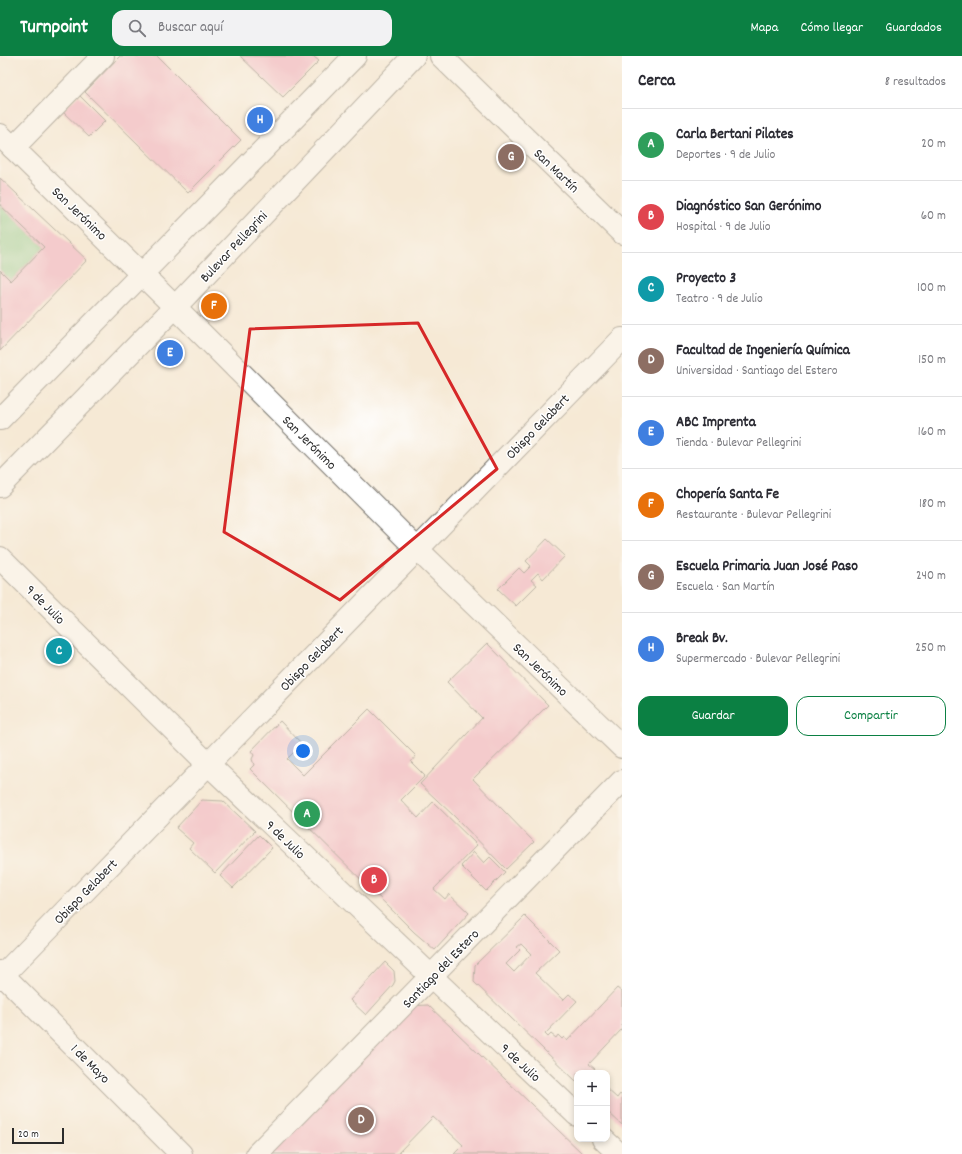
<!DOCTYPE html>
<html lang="es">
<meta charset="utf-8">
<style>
:root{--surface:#fff;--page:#f2f2f3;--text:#2b2b33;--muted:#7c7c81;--line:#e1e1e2;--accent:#0b8043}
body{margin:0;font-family:Dekko,sans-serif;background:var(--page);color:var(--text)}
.controls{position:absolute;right:12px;bottom:12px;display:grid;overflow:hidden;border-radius:8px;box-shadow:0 2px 6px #0003}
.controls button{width:36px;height:36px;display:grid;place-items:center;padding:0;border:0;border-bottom:1px solid var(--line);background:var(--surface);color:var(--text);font:20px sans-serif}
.scale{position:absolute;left:12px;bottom:10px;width:52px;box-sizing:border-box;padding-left:4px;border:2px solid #2b2b2b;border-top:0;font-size:11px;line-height:14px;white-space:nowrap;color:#2b2b2b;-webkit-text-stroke:3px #fff;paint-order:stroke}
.you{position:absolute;left:303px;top:695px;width:14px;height:14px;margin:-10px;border:3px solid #fff;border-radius:50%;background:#1a73e8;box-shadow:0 0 0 6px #1a73e833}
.badge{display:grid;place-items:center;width:26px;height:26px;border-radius:50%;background:var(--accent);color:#fff;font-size:13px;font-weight:700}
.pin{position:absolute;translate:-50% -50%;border:2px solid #fff;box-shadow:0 1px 4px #0006}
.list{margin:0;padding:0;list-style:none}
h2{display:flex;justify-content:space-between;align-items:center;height:52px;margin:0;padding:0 16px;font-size:17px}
h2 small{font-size:13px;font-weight:400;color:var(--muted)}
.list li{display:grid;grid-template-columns:26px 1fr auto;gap:12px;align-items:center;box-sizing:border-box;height:72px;padding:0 16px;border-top:1px solid var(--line)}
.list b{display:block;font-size:15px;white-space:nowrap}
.list p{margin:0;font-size:13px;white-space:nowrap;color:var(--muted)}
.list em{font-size:13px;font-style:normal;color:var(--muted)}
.actions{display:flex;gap:8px;padding:12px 16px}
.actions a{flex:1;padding:9px 0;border:1px solid var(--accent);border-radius:12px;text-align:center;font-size:14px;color:var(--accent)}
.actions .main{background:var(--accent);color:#fff}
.icon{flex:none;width:22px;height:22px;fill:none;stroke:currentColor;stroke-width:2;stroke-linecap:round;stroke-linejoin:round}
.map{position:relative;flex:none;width:622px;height:1098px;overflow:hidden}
header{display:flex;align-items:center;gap:24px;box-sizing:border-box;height:56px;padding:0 20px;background:var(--accent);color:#fff}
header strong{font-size:19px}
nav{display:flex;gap:22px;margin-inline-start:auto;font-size:14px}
.search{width:280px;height:36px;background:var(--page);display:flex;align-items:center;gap:10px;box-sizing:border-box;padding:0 14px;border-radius:12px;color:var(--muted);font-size:15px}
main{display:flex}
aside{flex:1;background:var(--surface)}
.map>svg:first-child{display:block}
.green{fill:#80c782;stroke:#567956}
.building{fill:#f1a6c0;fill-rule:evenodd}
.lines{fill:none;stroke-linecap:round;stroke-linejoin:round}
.minor-casing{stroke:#726e66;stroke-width:24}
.major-casing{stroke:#726e66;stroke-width:24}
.minor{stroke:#fff;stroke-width:22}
.major{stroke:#fff;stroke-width:22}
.marked{fill:none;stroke:#d62828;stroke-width:3;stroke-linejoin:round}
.labels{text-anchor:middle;stroke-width:3;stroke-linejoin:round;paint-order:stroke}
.street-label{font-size:14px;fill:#2b2b2b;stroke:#fff}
</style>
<header>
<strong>Turnpoint</strong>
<div class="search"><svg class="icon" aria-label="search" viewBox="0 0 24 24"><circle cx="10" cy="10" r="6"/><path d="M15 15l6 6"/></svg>Buscar aquí</div>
<nav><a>Mapa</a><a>Cómo llegar</a><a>Guardados</a></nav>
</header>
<main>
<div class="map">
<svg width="622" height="1098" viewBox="0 0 622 1098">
<rect width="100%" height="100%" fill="#fff"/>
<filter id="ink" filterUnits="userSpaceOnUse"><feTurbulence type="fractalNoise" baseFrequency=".025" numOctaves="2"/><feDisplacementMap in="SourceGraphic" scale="8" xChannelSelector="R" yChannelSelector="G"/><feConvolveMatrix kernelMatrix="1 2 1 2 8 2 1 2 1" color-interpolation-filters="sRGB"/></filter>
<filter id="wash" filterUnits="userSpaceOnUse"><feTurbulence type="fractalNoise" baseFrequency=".012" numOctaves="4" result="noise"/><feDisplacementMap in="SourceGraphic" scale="16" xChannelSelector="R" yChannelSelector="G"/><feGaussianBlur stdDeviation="0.9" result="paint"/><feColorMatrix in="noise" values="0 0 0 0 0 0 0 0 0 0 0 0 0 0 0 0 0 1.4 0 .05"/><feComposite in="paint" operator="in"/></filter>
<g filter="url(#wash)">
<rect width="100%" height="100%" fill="#f6e9d5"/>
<!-- green -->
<path class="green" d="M0 149 44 191 11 225 0 214Z"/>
<g id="blocks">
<!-- building -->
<g class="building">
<path d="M120 0H157L241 84 188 137 85 36Z"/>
<path d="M240 0H313L319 5 283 41Z"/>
<path d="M79 39 105 65 89 81 62 55Z"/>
<path d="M0 122 87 204 0 295V214L11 225 44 191 0 149Z"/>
<path d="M547 483 565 500 543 523 538 517 531 524 537 529 516 550 498 533 519 512 524 517 531 510 526 505Z"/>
<path d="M487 587 548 649 473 723 534 786 506 813 454 760 420 728 482 662 447 626Z"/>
<path d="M369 653 416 700 411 706 425 720 401 744 418 762 433 746 477 789 434 833 445 843 449 838 469 857 435 894 414 876 250 713 254 709 252 703 254 699 251 695 280 665 302 688 287 703 303 719Z"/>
<path d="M202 744 223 745 255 775 215 817 189 792 193 787 176 772Z"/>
<path d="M259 779 272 792 233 832 220 820Z"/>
<path d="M474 796 484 807 490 801 505 816 486 835 461 810Z"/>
<path d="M525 860 559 894 535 917 563 944 569 938 577 945 545 978 548 981 551 978 556 982 558 979 562 983 564 981 567 985 617 932 622 936V973L589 1008 595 1013 592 1016 593 1017H577V1026L474 926 475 909ZM521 888 531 898 514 916 506 908 520 894 517 891Z"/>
<path d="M385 906 394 915 395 925 393 929 366 959 350 944Z"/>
<path d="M428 949 583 1098H454L463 1089 433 1061 397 1098H264L408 950Z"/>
<path d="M607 1033 617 1042 620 1038 622 1040V1069L607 1055Z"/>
</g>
</g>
</g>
<g filter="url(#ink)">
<use href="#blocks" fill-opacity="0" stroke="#726e66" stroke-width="1"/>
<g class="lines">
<!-- minor casing -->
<g class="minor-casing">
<g id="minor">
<path d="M441 0 622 177"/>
<path d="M0 79 175 251 417 493 622 691"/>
<path d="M13 92 103 0"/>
<path d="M0 502 208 708 577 1059"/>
<path d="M0 916 181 1098"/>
<path d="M0 922 622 283"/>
<path d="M603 1083 619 1098"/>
<path d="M257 1098 622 725"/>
</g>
</g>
<!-- major casing -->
<g class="major-casing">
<g id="major">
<path d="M0 363 355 0"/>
<path d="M0 430 175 251 414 0"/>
</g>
</g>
<!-- minor -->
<use href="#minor" class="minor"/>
<!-- major -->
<use href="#major" class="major"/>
</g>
</g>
<!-- marked area -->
<path d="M0 0H622V1098H0ZM418 267 497 413 340 544 224 476 250 273Z" fill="#f6e9d5" fill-opacity=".55" fill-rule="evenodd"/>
<path class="marked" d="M418 267 497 413 340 544 224 476 250 273Z"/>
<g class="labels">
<!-- street labels -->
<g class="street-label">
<text transform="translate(557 114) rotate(44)" y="5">San Martín</text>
<text transform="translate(80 157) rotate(44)" y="5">San Jerónimo</text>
<text transform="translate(233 190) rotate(-47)" y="5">Bulevar Pellegrini</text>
<text transform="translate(537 370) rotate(-46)" y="5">Obispo Gelabert</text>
<text transform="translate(310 386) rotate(45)" y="5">San Jerónimo</text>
<text transform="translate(46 548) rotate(45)" y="5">9 de Julio</text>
<text transform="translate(311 602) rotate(-46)" y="5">Obispo Gelabert</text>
<text transform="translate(541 613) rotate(44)" y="5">San Jerónimo</text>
<text transform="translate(286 783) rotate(44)" y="5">9 de Julio</text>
<text transform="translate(85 835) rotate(-46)" y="5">Obispo Gelabert</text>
<text transform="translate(440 912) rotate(-46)" y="5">Santiago del Estero</text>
<text transform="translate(521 1006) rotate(43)" y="5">9 de Julio</text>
<text transform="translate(91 1007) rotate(45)" y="5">1 de Mayo</text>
</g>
</g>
</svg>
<div class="controls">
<button>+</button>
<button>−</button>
</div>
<div class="scale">20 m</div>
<div class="you"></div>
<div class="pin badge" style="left:307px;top:758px;background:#2e9e5b">A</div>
<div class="pin badge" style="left:374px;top:824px;background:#e0444e">B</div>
<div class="pin badge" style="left:59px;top:595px;background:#0f9aa8">C</div>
<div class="pin badge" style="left:361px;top:1064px;background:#8d6e63">D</div>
<div class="pin badge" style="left:170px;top:297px;background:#3f7fe0">E</div>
<div class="pin badge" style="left:214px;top:250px;background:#e8710a">F</div>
<div class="pin badge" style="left:511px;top:101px;background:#8d6e63">G</div>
<div class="pin badge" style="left:260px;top:64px;background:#3f7fe0">H</div>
</div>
<aside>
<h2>Cerca<small>8 resultados</small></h2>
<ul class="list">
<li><span class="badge" style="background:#2e9e5b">A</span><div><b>Carla Bertani Pilates</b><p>Deportes · 9 de Julio</p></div><em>20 m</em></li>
<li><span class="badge" style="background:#e0444e">B</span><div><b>Diagnóstico San Gerónimo</b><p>Hospital · 9 de Julio</p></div><em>60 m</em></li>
<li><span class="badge" style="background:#0f9aa8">C</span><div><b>Proyecto 3</b><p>Teatro · 9 de Julio</p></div><em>100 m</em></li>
<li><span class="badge" style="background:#8d6e63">D</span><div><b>Facultad de Ingeniería Química</b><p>Universidad · Santiago del Estero</p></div><em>150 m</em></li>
<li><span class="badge" style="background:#3f7fe0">E</span><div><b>ABC Imprenta</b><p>Tienda · Bulevar Pellegrini</p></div><em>160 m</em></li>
<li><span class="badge" style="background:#e8710a">F</span><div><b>Chopería Santa Fe</b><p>Restaurante · Bulevar Pellegrini</p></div><em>180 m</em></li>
<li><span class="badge" style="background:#8d6e63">G</span><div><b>Escuela Primaria Juan José Paso</b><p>Escuela · San Martín</p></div><em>240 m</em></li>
<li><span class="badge" style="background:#3f7fe0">H</span><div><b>Break Bv.</b><p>Supermercado · Bulevar Pellegrini</p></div><em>250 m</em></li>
</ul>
<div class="actions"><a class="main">Guardar</a><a>Compartir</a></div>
</aside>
</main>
